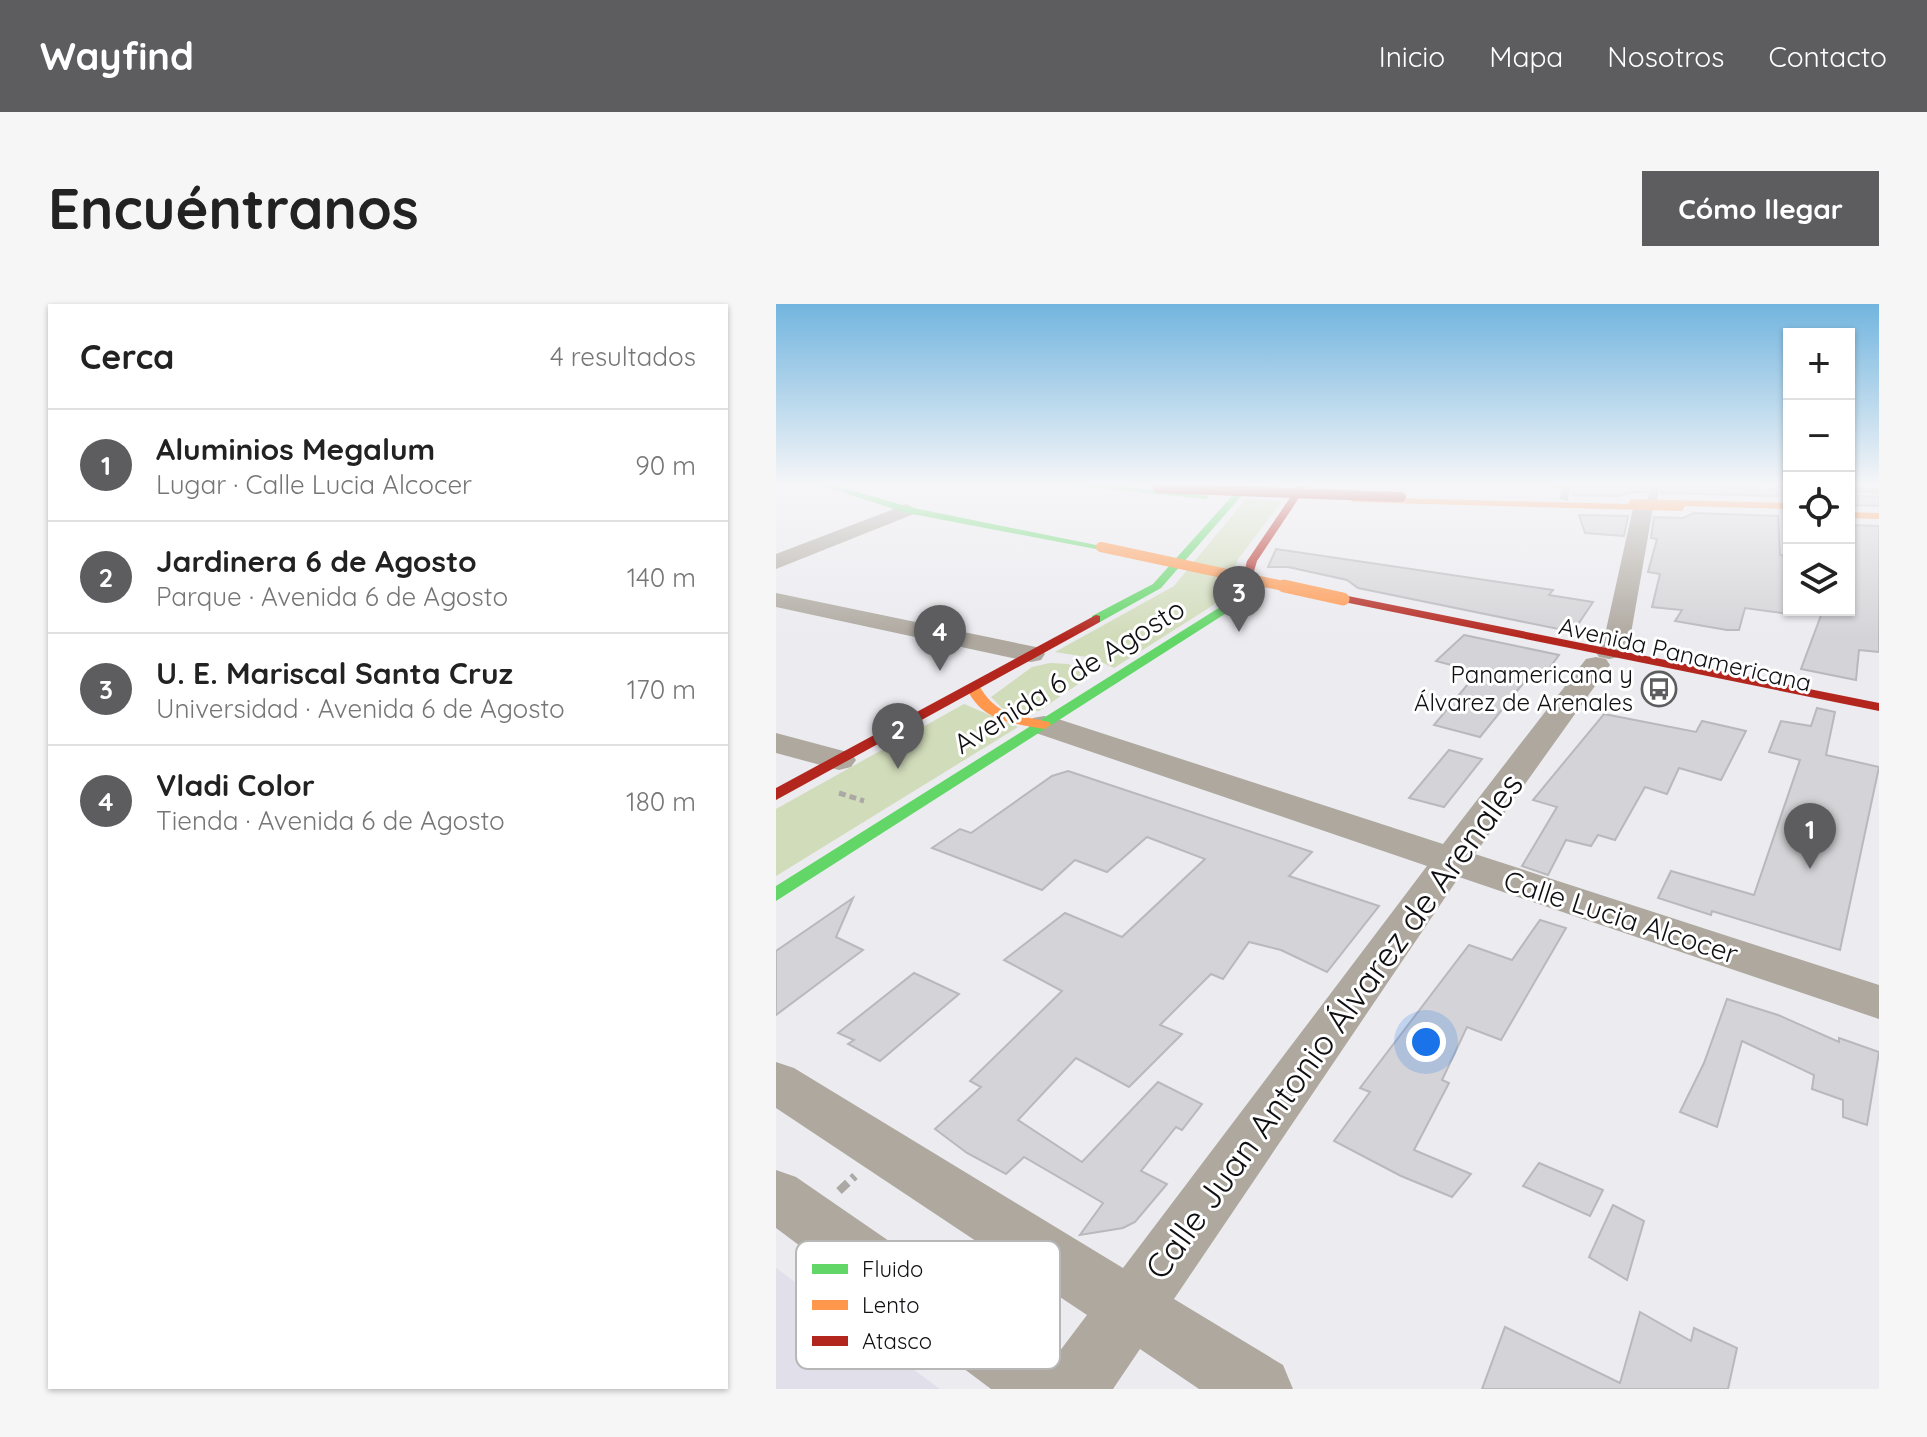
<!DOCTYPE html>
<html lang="es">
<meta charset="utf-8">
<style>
:root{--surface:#fff;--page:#f6f6f6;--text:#222;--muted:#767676;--line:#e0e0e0;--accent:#5d5d60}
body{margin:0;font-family:Quicksand,sans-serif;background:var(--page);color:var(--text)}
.controls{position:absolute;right:24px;top:24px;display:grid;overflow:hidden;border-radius:0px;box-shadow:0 2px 6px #0004}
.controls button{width:72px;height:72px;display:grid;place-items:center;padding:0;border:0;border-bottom:2px solid var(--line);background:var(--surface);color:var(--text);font:40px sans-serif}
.you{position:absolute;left:650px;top:738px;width:28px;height:28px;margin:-20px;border:6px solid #fff;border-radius:50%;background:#1a73e8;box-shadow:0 0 0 12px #1a73e833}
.badge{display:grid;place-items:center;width:52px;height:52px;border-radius:50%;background:var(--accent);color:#fff;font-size:26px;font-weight:700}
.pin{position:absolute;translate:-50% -66px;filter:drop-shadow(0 2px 4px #0008)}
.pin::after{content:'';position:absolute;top:42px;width:28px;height:24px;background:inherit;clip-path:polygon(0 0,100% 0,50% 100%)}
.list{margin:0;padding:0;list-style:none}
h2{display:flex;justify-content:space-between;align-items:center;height:104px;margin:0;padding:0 32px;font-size:34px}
h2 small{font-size:26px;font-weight:400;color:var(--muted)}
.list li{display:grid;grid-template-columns:52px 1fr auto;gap:24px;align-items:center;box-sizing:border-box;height:112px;padding:0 32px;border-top:2px solid var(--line)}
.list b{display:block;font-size:30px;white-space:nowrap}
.list p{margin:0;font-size:26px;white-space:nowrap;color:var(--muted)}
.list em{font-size:26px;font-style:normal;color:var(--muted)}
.icon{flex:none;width:44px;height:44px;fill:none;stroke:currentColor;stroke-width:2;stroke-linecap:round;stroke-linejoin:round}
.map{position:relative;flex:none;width:1103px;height:1085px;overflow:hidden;border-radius:0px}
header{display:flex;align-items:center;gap:48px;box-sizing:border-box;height:112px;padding:0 40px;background:var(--accent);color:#fff}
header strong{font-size:38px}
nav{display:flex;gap:44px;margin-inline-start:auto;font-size:28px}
.intro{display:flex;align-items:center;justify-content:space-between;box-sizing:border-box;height:192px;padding:0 48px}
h1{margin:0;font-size:56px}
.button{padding:20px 36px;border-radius:0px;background:var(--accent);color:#fff;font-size:28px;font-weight:700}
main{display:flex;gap:48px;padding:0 48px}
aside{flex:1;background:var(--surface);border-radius:0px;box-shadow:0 2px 6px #0004}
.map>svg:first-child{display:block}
.built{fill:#e0dfea}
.green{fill:#d1dcba}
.building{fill:#d4d4d8;stroke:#b9b8bc;stroke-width:2}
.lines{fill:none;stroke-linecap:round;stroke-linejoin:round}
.path-far1{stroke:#aca9a4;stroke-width:5;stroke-dasharray:7 4;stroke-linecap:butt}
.path{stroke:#aca9a4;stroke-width:8;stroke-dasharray:12 6;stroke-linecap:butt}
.lane{fill:#aea89f;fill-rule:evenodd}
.street{fill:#aea89f;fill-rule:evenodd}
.fast{fill:#63d668;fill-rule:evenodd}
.slow{fill:#ff974d;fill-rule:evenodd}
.jam{fill:#b3261e;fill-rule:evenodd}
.slow-bridge-far1{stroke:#ff974d;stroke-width:10}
.slow-bridge{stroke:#ff974d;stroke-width:13}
.jam-bridge{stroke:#b3261e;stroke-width:10}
.labels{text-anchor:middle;stroke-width:6;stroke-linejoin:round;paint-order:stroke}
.far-street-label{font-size:24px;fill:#101013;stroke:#fff}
.far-poi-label{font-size:24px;fill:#101013;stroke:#fff;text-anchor:end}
.street-label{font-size:28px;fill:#101013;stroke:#fff}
.near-street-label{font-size:34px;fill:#101013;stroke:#fff}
.key{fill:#fff;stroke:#b7b7b8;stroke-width:2}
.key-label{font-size:22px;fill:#101013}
</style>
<header>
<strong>Wayfind</strong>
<nav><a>Inicio</a><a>Mapa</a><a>Nosotros</a><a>Contacto</a></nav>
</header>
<div class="intro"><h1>Encuéntranos</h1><a class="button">Cómo llegar</a></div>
<main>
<aside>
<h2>Cerca<small>4 resultados</small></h2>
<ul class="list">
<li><span class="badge">1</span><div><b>Aluminios Megalum</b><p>Lugar · Calle Lucia Alcocer</p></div><em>90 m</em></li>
<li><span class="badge">2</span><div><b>Jardinera 6 de Agosto</b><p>Parque · Avenida 6 de Agosto</p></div><em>140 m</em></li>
<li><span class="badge">3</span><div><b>U. E. Mariscal Santa Cruz</b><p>Universidad · Avenida 6 de Agosto</p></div><em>170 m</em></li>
<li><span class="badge">4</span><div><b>Vladi Color</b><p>Tienda · Avenida 6 de Agosto</p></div><em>180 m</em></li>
</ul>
</aside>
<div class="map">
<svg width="1103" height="1085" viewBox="0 0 1103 1085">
<rect width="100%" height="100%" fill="#ebebf0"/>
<!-- built -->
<path class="built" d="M0 964 164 1085H0Z"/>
<!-- green -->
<g class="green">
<path d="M470 195 506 197 463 254 444 293 436 302 338 364 317 354 279 348 398 282Z"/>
<path d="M274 359 292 360 309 366 311 374 263 407 227 405 215 393 256 363Z"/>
<path d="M188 400 242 423 0 572V505Z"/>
</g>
<!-- building -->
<g class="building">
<path d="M797 182H872L870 188H854L844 192 797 191Z"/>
<path d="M886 182 992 184 1001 187 1002 192 885 189Z"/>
<path d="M1073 191 1103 193V202L1073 201Z"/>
<path d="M918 209 1002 212 1004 251 1013 252V310L969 304 963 326H951L899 317 906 306 876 303 884 270 872 268 881 235 875 234 878 213 907 214Z"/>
<path d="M803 211 852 212 848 232 809 229Z"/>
<path d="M1073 221 1103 222V348L1083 346 1080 376 1025 365 1047 306H1073Z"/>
<path d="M500 245 777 286 773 291 817 298 797 328 582 284 571 276 512 263H492Z"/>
<path d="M688 331 783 351 761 381 749 377 704 433 658 421 702 368 660 357Z"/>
<path d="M1041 404 1059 408 1050 451 1103 463 1064 646 936 607 935 611 882 594 895 567 978 591 1024 456 993 448 1005 417 1035 422Z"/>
<path d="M828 410 920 428 926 417 970 427 945 476 903 464 891 490 869 483 839 536 822 531 815 542 790 536 772 571 746 562 781 503 757 496Z"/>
<path d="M673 446 706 455 668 503 633 494Z"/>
<path d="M292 467 536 548 513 572 603 602 551 668 505 646 473 638 447 675 435 670 384 721 406 730 353 783 300 754 242 816 306 858 382 778 426 800 406 826 400 823 365 867 391 880 359 918 347 924 304 931 327 899 248 853 230 870 191 849 159 825 205 783 194 777 286 687 228 656 289 609 346 633 429 555 371 533 331 568 299 556 266 586 156 544 184 525 195 529 276 472Z"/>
<path d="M77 594 60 633 87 646 0 711V647Z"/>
<path d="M764 616 790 624 725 736 691 723 666 776 673 779 638 846 695 870 676 893 625 872 558 837 594 788 584 784 693 641 736 656Z"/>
<path d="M138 669 183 690 104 757 72 740 78 736 62 729Z"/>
<path d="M951 695 1002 711 1063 738V734L1103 748 1091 821 1067 813V796L1036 785 1038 771 966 737 941 823 904 808 928 759Z"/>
<path d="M763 859 827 886 814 912 747 882Z"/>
<path d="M837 901 868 917 851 976 813 953Z"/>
<path d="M864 1008 915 1037 918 1024 961 1044 952 1085H706L729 1023 844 1079Z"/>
</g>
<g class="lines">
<!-- path-far1 -->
<path class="path-far1" d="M63 489 88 497"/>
<!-- path -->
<path class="path" d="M63 887 79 872"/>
<!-- lane -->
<g class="lane">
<path d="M774 182H794L792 197 784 195 785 185Z"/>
<path d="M875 182H883L881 198 876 201 871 198Z"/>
<path d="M993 182H1013V186Z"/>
<path d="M1073 182 1103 184V190L1073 188Z"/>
</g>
<!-- street -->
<g class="street">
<path d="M867 198 877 204 854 335 843 353 833 355 823 353 819 347 828 335 857 204Z"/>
<path d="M131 200 141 206 138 210 0 265V250Z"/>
<path d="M0 289 255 342 265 344 269 350 265 356 255 358 0 303Z"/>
<path d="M820 353 830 355 834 361 699 550 1103 681V715L683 573 398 995 507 1061 517 1085H423L364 1045 337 1085H215L0 924V866L20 873 280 1052 311 1011 0 804V758L18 764 347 964 651 562 257 428 252 421 257 414 268 412 279 414 667 540 810 355Z"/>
<path d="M0 429 75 449 80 456 75 463 63 466 0 449Z"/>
</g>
<!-- fast -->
<g class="fast">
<path d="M47 182H61L133 203 330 243 325 246 131 209Z"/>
<path d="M300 182H341L434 192 429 195Z"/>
<path d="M465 182H474L385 284 324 318H316V312L377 280Z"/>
<path d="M468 278 474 281 466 299 0 597V582L457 295 462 281Z"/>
</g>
<!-- slow -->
<g class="slow">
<path d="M578 193 852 200 855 195 1013 199V205L909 202 906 207 575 198Z"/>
<path d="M1073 208 1103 209V215L1073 214Z"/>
<path d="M197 379 202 380C221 413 239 410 273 418L275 421 268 425C235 419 205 417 190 383Z"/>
</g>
<!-- jam -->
<g class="jam">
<path d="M522 182H531L481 257 474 281 464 283 471 257Z"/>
<path d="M567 291 1103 399V407L563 297V293Z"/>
<path d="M320 311 324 312V318L0 496V484Z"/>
</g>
<!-- slow-bridge-far1 -->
<path class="slow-bridge-far1" d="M325 243 517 284"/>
<!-- slow-bridge -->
<path class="slow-bridge" d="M508 282 567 295"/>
<!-- jam-bridge -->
<path class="jam-bridge" d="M382 184 625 193"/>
</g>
<!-- sky -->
<linearGradient id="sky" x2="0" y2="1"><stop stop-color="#72b5df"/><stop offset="0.54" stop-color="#f6f6f8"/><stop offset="1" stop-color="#f6f6f8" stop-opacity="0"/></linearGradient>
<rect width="1103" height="334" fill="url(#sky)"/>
<!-- icons -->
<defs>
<g id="bus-ring" transform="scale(1.8)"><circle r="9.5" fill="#fff" stroke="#5d5d60" stroke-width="1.5"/><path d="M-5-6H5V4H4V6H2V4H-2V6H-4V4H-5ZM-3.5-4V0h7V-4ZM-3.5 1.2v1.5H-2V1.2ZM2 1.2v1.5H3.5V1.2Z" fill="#5d5d60"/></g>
</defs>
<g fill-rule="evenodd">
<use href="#bus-ring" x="883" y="385"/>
</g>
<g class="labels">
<!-- far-street labels -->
<g class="far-street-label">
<text transform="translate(909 351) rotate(13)" y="8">Avenida Panamericana</text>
</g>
<!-- far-poi labels -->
<g class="far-poi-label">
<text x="857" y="379">Panamericana y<tspan x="857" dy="28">Álvarez de Arenales</tspan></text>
</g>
<!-- street labels -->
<g class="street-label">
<text transform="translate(293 372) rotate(-32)" y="10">Avenida 6 de Agosto</text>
<text transform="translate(845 613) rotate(18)" y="10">Calle Lucia Alcocer</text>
</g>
<!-- near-street labels -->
<g class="near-street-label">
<text transform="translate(558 722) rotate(-54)" y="12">Calle Juan Antonio Álvarez de Arenales</text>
</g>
</g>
<!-- legend -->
<rect x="20" y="937" width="264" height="128" rx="12" class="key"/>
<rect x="36" y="960" width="36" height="10" fill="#63d668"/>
<rect x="36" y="996" width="36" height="10" fill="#ff974d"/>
<rect x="36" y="1032" width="36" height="10" fill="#b3261e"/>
<g class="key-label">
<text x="86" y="973">Fluido</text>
<text x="86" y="1009">Lento</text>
<text x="86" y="1045">Atasco</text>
</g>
</svg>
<div class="controls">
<button>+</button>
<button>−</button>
<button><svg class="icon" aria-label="locate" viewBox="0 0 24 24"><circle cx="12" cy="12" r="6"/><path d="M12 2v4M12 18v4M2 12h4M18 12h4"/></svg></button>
<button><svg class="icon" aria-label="layers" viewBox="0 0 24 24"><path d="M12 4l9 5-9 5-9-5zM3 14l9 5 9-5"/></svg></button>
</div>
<div class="you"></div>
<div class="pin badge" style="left:1034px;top:565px">1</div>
<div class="pin badge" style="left:122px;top:465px">2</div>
<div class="pin badge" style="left:463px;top:328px">3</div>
<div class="pin badge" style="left:164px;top:367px">4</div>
</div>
</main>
